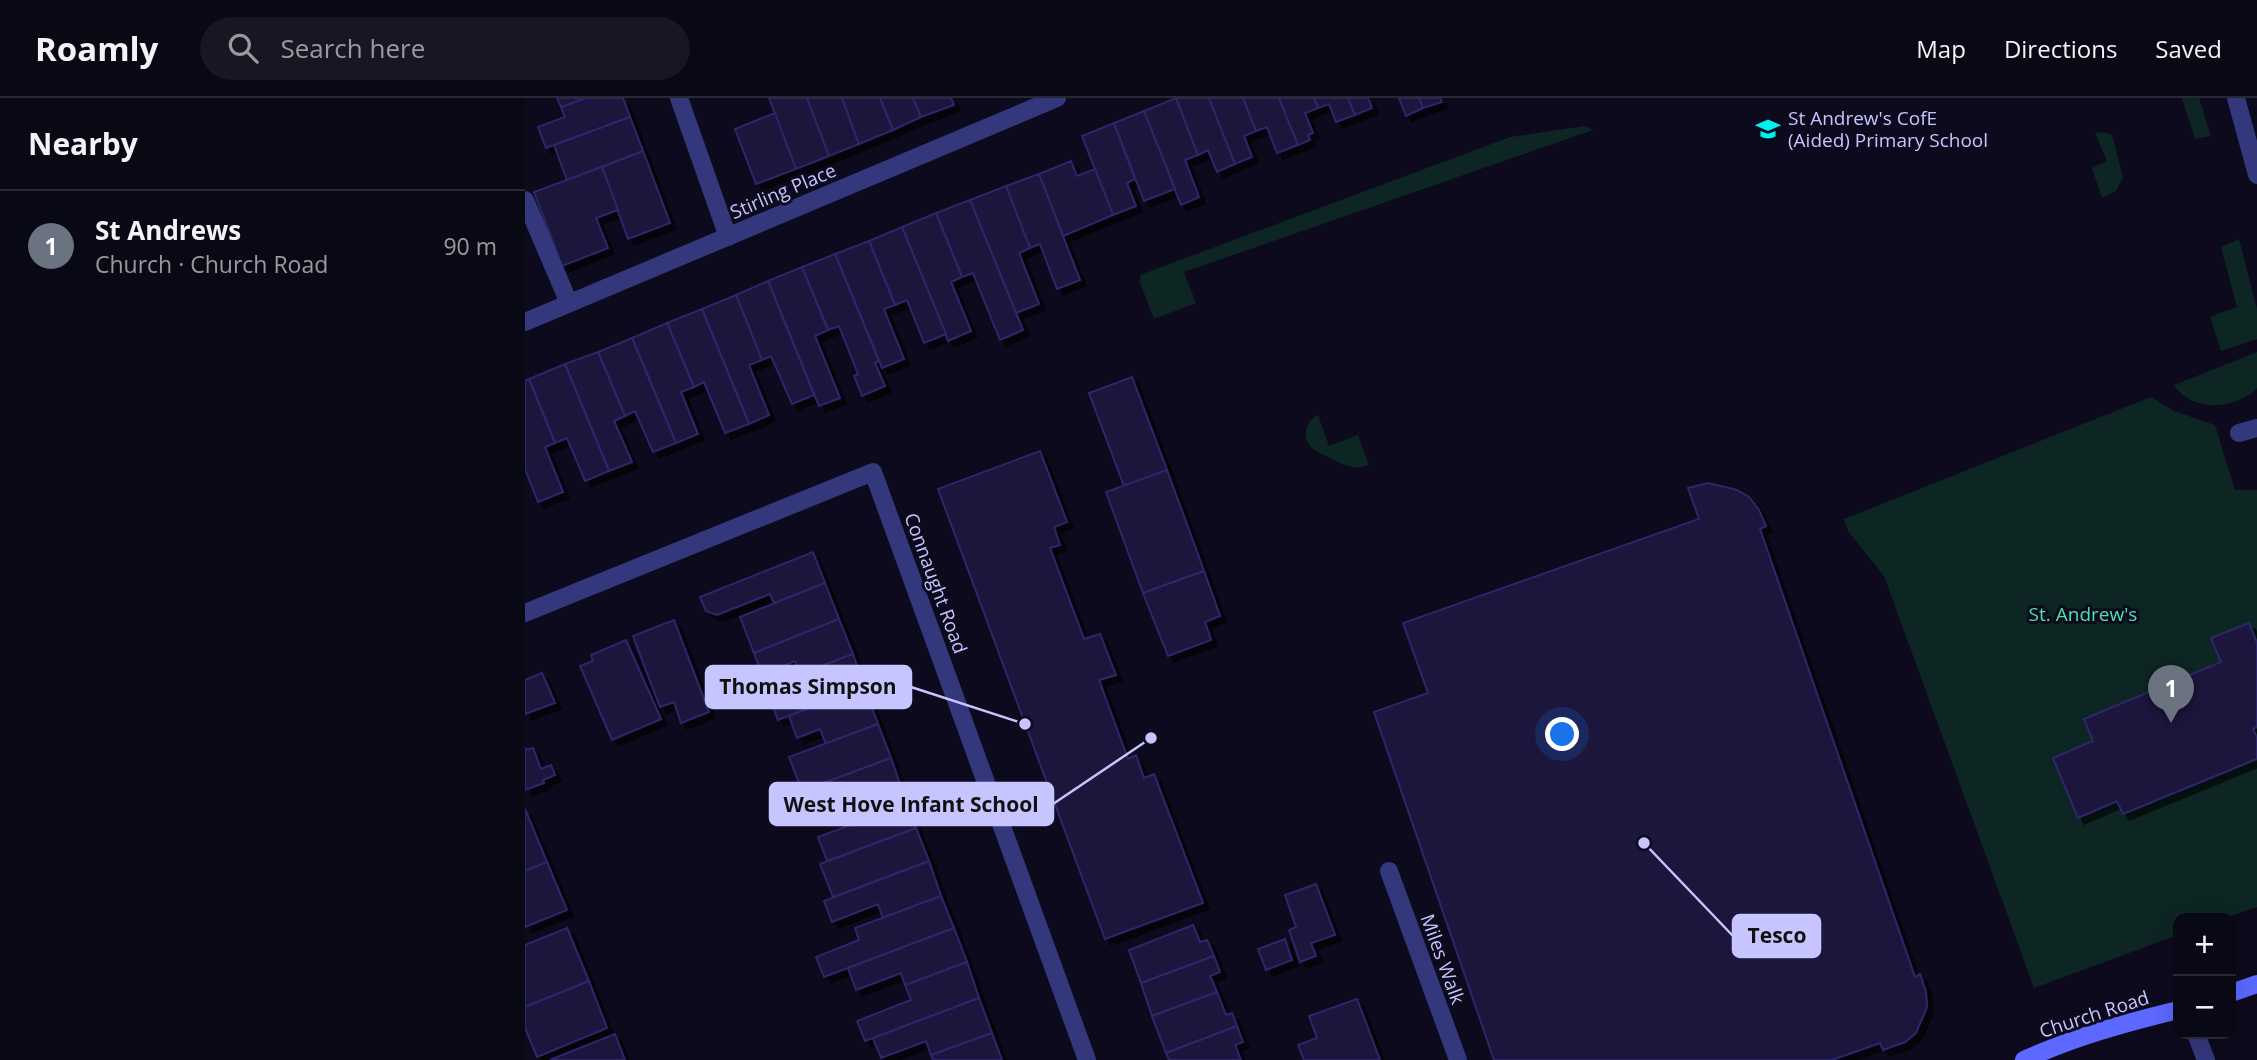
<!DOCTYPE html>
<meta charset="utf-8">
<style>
:root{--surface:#090815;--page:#171622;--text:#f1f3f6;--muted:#999aa0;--line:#292934;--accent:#db2777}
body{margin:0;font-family:"Open Sans",sans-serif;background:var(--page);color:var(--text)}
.controls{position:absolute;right:21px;bottom:21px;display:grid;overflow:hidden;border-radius:14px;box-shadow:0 7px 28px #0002}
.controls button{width:63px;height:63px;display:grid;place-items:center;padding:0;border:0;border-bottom:2px solid var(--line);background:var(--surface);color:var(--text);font:35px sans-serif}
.you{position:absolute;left:1038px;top:637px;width:24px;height:24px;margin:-18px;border:5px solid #fff;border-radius:50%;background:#1a73e8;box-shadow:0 0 0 10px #1a73e833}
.badge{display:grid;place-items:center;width:46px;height:46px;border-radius:50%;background:var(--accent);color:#fff;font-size:23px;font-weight:700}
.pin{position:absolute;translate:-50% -58px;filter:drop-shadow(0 2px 4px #0008)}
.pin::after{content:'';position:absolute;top:37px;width:24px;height:21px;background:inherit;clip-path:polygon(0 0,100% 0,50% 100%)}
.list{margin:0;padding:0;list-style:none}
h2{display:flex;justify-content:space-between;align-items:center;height:91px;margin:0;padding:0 28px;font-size:30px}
h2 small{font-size:23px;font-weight:400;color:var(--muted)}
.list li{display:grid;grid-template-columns:46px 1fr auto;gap:21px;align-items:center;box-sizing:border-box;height:112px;padding:0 28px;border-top:2px solid var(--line)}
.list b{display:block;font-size:26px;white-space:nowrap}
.list p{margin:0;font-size:23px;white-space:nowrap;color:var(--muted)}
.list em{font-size:23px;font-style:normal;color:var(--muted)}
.icon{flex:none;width:38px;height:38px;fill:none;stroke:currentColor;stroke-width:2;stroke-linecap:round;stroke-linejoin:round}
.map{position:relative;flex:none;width:1732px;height:962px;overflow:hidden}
header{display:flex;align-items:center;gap:42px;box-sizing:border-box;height:98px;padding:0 35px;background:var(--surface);border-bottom:2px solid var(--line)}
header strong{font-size:33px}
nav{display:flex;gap:38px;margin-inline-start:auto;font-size:24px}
.search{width:490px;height:63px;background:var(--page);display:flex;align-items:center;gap:18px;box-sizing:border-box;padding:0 24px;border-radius:38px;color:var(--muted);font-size:26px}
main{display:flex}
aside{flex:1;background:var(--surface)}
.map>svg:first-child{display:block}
.green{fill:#0d2623}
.building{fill:#1a163d;stroke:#2d276a;stroke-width:2;filter:url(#shadow)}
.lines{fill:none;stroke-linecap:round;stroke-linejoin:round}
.street{stroke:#33387d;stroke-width:18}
.secondary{stroke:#5c68ff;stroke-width:18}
.labels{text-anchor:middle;stroke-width:6;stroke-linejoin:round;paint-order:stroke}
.poi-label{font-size:19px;fill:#c6c5ff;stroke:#0c0a1c;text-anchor:start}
.street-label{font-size:19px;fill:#c6c5ff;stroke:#0c0a1c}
.park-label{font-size:19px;fill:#4ee2ae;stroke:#0c0a1c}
.leader{fill:none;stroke:#c6c5ff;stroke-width:2.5}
.callout-dot{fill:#c6c5ff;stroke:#0c0a1c;stroke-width:2.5}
.callout{fill:#c6c5ff;stroke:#c6c5ff;stroke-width:2.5}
.callout-label{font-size:21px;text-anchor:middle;font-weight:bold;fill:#111}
</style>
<header>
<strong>Roamly</strong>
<div class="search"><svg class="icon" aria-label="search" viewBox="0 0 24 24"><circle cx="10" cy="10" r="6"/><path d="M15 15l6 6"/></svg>Search here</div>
<nav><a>Map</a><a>Directions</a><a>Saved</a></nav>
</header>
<main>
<aside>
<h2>Nearby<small></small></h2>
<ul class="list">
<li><span class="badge" style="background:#6b7280">1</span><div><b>St Andrews</b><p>Church · Church Road</p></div><em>90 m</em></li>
</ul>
</aside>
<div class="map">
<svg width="1732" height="962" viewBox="0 0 1732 962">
<defs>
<filter id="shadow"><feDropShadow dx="6" dy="6" stdDeviation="0" flood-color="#0009"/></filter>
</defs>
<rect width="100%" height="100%" fill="#0c0a1c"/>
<!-- green -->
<g class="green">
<path d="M1657 0H1674L1686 38 1670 41Z"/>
<path d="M1060 28 1068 32 659 174 671 205 629 221 614 182 616 181 615 177 985 39Z"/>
<path d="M1579 34 1587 37 1598 80 1591 93 1577 100 1567 70 1582 63 1570 35Z"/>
<path d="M1714 141 1732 211V241L1696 253 1685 219 1712 209 1696 149Z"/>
<path d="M1732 254V290C1711 312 1667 315 1649 287Z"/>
<path d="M1626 299 1649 313 1690 327 1710 392H1732V809L1700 820H1653V837L1509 890 1359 478 1323 433 1319 421Z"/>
<path d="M793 317 804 348 833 337 844 367C839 368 833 371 828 369 820 368 793 355 787 350 777 340 780 323 793 317Z"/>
</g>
<!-- building -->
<g class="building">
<path d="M32 0H61L36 9Z"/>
<path d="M61 0H98L105 19 21 50 13 29 40 19 36 9Z"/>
<path d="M244 0H282L304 58 271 71Z"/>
<path d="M282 0H317L334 46 304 58Z"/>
<path d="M317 0H355L368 32 334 46Z"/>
<path d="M355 0H388L396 19 368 32Z"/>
<path d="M388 0H426L429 7 396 19Z"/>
<path d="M651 0 673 57 660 62 674 99 656 107 619 13Z"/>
<path d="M651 0H684L710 66 692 74 683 52 673 57Z"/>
<path d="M684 0H718L731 33 719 38 727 59 710 66Z"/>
<path d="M718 0H754L773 47 752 55 742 29 731 33Z"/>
<path d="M754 0H789L793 10 780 15 788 35 783 37 785 42 773 47Z"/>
<path d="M789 0H823L830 17 811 24 804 6 793 10Z"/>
<path d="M823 0H843L847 10 830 17Z"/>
<path d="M874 0H894L898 10 881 18Z"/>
<path d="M894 0H915L917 4 898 10Z"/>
<path d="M619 13 650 91 619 103 589 25Z"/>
<path d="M250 15 271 71 231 86 210 31Z"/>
<path d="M105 19 118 53 42 82 29 47Z"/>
<path d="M589 25 610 81 602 85 611 108 588 117 557 38Z"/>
<path d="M118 53 145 125 103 141 77 69Z"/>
<path d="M546 63 552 78 570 71 588 117 538 138 514 76Z"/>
<path d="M77 69 93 112 71 120 83 150 37 168 9 94Z"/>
<path d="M514 76 555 182 532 191 515 146 505 150 481 88Z"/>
<path d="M481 88 505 150 494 155 514 206 491 215 445 102Z"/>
<path d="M445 102 498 232 475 242 448 175 437 179 411 115Z"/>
<path d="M411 115 437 179 426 184 446 233 423 243 377 129Z"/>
<path d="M377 129 421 236 399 245 382 202 370 207 344 143Z"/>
<path d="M344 143 370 207 359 211 379 261 357 270 310 156Z"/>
<path d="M310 156 354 263 350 265 360 288 337 298 329 278 333 276 314 228 303 232 277 169Z"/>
<path d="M277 169 303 232 290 238 315 300 294 308 243 183Z"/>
<path d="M243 183 289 297 267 306 246 258 237 262 211 197Z"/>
<path d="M211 197 237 262 224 267 244 317 224 326 177 211Z"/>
<path d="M177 211 224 326 200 335 179 284 169 289 142 225Z"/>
<path d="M142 225 169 289 156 294 173 336 151 345 107 240Z"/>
<path d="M107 240 151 345 128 354 110 313 100 318 73 254Z"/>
<path d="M73 254 100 318 89 323 107 364 84 373 40 266Z"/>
<path d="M40 266 84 373 60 383 42 340 30 345 4 281Z"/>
<path d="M607 279 642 372 599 388 564 295Z"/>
<path d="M4 281 30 345 20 349 38 394 13 404 0 371V283Z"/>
<path d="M515 353 542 424 529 429 535 447 525 450 559 541 575 536 591 577 574 582 603 661 611 657 619 680 629 676 678 805 580 841 413 391Z"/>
<path d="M642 372 679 473 618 495 581 394Z"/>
<path d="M1183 385 1212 392 1224 399 1234 412 1241 428 1235 431 1390 879 1395 876 1401 894 1402 909 1391 935 1380 944 1358 952 1355 945 1307 962H969L849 614 903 595 878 525 1174 421 1163 390Z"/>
<path d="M288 454 300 485 249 505 245 496 192 517 181 513 175 499Z"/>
<path d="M679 473 695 518 680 524 686 542 643 558 618 495Z"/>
<path d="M300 485 314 521 229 555 215 519Z"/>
<path d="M314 521 328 556 275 576 270 563 237 576 229 555Z"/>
<path d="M149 522 184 614 156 625 149 604 135 609 108 538Z"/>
<path d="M1724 525 1732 545V629L1728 631 1732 640V661L1598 716 1592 703 1553 720 1528 660 1568 643 1559 621 1696 564 1686 540Z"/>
<path d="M101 542 136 621 87 642 55 568 68 563 66 557Z"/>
<path d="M328 556 339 589 253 622 244 598 278 585 275 576Z"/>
<path d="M17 575 30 605 0 616V582Z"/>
<path d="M339 589 353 626 301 646 295 631 272 640 264 618Z"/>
<path d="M353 626 366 660 277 693 264 659Z"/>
<path d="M0 649 1 652 8 650 16 671 26 667 30 677 18 682 19 685 0 692Z"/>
<path d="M366 660 378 695 327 714 323 702 279 718 271 695Z"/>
<path d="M378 695 391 730 302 763 293 739 331 725 327 714Z"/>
<path d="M0 711 22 764 0 773Z"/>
<path d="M391 730 404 763 308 799 295 766Z"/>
<path d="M404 763 416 798 358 820 353 806 307 824 299 803Z"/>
<path d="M22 764 42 812 0 829V773Z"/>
<path d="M791 786 810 837 786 845 791 858 775 864 764 832 771 829 760 797Z"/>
<path d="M416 798 429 830 299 879 291 859 334 842 330 830Z"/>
<path d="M668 827 675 844 682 842 689 858 616 885 604 852Z"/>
<path d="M42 830 64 883 0 909V847Z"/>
<path d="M429 830 442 864 380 887 376 875 331 892 323 870Z"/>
<path d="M760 841 767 862 741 872 733 851Z"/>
<path d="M689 858 695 874 685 878 692 894 627 918 616 885Z"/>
<path d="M442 864 454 900 340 943 332 923 386 902 380 887Z"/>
<path d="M64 883 82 930 12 959 0 930V909Z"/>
<path d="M692 894 701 917 707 915 712 928 641 955 627 918Z"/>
<path d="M454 900 467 935 406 957 401 943 356 960 348 940Z"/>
<path d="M832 901 855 962H779L773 947 792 940 784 918Z"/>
<path d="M712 928 718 944 710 947 716 962H644L641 955Z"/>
<path d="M467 935 477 962H408L406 957Z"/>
<path d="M90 936 100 962H25Z"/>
</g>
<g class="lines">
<!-- street -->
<g class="street">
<path d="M154 0 203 139"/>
<path d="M1711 0 1732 77"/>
<path d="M0 102 44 205"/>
<path d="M0 224 532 0"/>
<path d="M1714 335 1732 330"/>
<path d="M0 515 348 374 562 962"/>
<path d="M864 773 933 962"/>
<path d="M1671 936 1681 962"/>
</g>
<!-- secondary -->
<g class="secondary">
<path d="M1706 895 1732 886"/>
<path d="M1499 962C1549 939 1600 925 1653 912"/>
</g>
</g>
<!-- icons -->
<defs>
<g id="school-bare" transform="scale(1.89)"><path d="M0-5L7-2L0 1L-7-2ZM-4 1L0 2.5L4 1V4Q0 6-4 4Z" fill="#00f0f0" stroke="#0c0a1c" stroke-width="2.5" paint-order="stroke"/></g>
</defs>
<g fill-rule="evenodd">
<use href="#school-bare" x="1243" y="31"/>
</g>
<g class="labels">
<!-- poi labels -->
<g class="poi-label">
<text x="1263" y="27">St Andrew's CofE<tspan x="1263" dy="22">(Aided) Primary School</tspan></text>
</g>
<!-- street labels -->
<g class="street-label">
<text transform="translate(258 93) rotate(-23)" y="7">Stirling Place</text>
<text transform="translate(411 485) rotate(70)" y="7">Connaught Road</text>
<text transform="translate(918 861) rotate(70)" y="7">Miles Walk</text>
<text transform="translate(1569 916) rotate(-18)" y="7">Church Road</text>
</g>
<!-- park labels -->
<g class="park-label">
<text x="1558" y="523">St. Andrew's</text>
</g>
</g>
<!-- callouts -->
<path class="leader" d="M500 626L386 589M626 640L528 706M1119 745L1208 838"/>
<g class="callout-dot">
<circle cx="500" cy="626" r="7"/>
<circle cx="626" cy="640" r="7"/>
<circle cx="1119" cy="745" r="7"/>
</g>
<g class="callout">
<rect x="181" y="568" width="205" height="42" rx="7"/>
<rect x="245" y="685" width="283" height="42" rx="7"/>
<rect x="1208" y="817" width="87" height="42" rx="7"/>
</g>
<g class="callout-label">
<text x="283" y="596">Thomas Simpson</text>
<text x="386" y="714">West Hove Infant School</text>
<text x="1252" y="845">Tesco</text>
</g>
</svg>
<div class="controls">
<button>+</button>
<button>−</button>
</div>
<div class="you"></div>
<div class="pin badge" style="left:1646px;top:625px;background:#6b7280">1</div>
</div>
</main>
